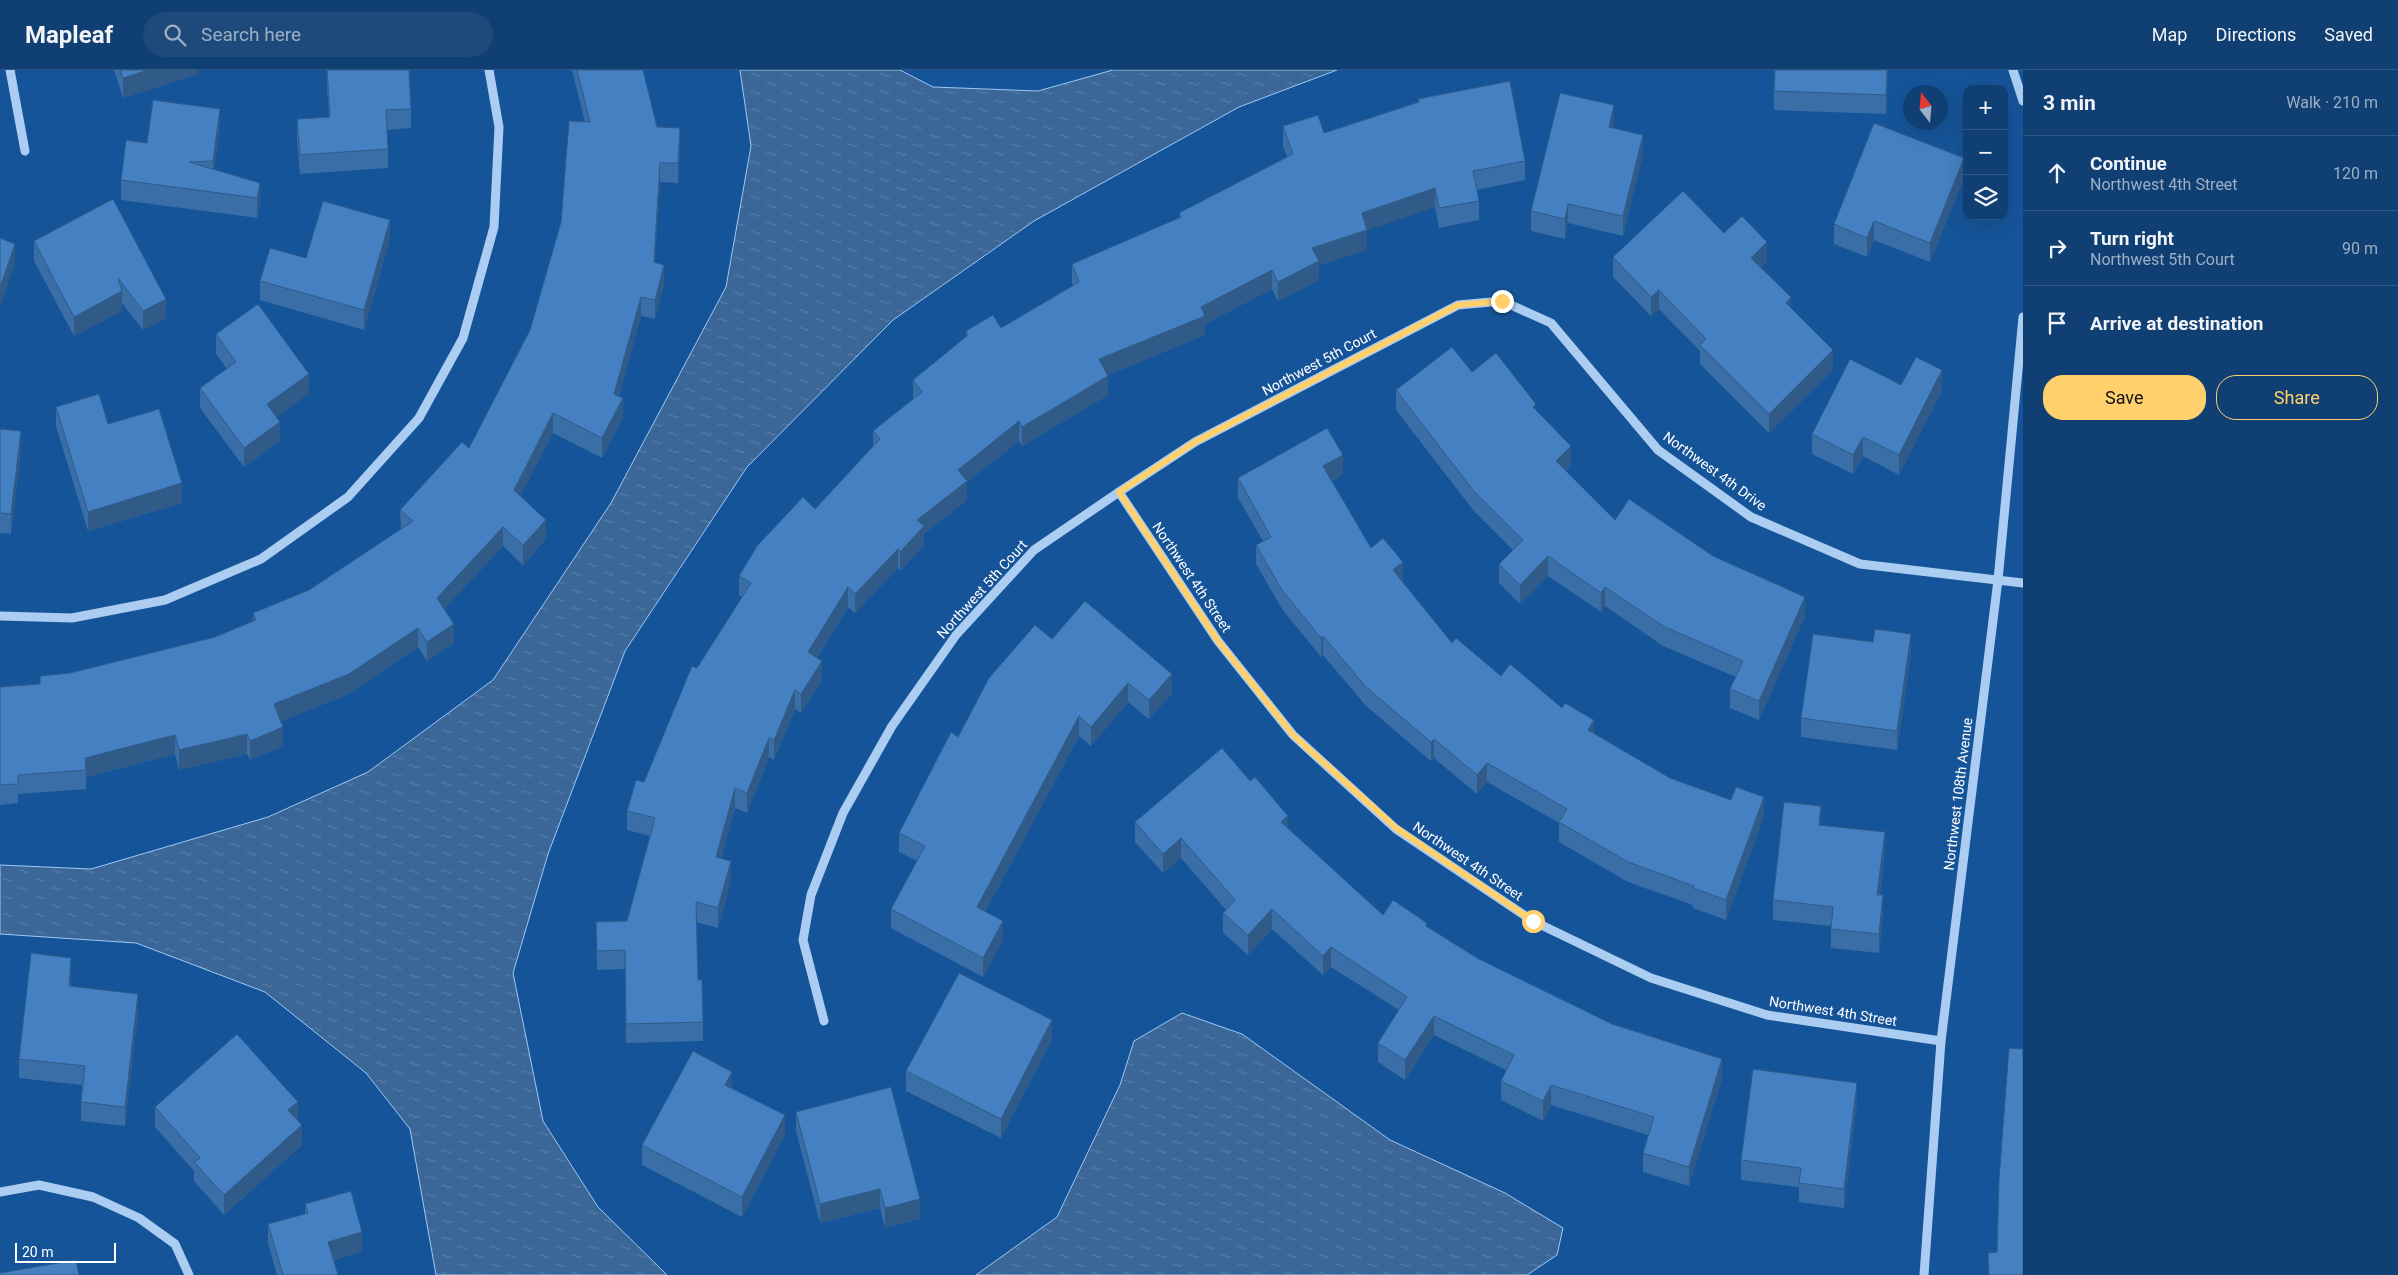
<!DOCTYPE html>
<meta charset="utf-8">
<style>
:root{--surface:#103f73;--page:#1e4a7b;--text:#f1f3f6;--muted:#9cafc4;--line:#305885;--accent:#ffd06c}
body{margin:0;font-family:Roboto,sans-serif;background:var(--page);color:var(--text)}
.controls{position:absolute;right:15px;top:15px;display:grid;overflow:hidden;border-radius:10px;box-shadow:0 5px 20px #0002}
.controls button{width:45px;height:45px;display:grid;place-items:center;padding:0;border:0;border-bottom:1px solid var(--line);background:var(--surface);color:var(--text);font:25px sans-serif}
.compass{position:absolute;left:1903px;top:15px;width:45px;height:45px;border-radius:50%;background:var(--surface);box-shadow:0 5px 20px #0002;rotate:344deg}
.scale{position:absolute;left:15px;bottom:12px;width:101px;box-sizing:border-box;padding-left:5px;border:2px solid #fff;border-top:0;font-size:14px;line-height:18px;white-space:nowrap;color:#fff;-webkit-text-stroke:4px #165499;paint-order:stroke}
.stop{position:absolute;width:15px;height:15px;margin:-11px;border:4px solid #ffd06c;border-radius:50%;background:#fff}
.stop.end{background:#ffd06c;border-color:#fff;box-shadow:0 1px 5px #0008}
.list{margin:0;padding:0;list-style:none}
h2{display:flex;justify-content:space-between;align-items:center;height:65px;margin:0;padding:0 20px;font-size:21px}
h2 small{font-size:16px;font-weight:400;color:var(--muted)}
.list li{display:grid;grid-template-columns:32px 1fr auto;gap:15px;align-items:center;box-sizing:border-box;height:75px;padding:0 20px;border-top:1px solid var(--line)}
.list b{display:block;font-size:19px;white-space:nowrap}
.list p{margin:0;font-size:16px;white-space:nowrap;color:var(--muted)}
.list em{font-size:16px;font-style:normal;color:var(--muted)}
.actions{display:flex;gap:10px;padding:15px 20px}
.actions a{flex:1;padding:11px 0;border:1px solid var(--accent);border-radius:20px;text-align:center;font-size:18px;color:var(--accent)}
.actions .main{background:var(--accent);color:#111}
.icon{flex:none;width:28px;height:28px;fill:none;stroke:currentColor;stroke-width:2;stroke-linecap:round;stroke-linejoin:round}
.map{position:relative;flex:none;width:2023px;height:1205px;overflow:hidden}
header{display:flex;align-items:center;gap:30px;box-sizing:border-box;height:70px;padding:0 25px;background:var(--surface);border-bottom:1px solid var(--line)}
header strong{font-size:24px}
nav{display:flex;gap:28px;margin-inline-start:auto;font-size:18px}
.search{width:350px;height:45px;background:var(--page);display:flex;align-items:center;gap:12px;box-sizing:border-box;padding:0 18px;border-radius:28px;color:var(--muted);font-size:19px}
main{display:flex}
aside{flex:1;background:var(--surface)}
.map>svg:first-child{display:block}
.water{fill:url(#water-ripples);stroke:#9dc9f4}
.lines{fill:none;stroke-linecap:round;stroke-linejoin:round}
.minor{stroke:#abcdf2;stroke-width:9}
.wall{fill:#3a6ea7}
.shaded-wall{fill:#305a88}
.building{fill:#4480c2;stroke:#305a88}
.route{stroke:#ffd06c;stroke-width:6}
.labels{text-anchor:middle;stroke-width:4;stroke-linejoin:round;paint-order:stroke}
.street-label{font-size:14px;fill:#fff;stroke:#165499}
</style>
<header>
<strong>Mapleaf</strong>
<div class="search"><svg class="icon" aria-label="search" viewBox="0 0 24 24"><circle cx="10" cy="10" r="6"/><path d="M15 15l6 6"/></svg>Search here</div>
<nav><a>Map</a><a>Directions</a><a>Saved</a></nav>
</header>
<main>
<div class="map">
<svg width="2023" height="1205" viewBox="0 0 2023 1205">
<defs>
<pattern id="water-ripples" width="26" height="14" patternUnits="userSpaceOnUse" patternTransform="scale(1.25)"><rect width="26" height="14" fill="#3a6698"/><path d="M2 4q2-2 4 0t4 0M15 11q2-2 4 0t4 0" fill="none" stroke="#587da7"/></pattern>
</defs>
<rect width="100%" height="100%" fill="#165499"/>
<!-- water -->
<g class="water">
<path d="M740 0H900L933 17 1038 21 1113 0H1337L1239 37 1034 151 893 250 747 397 625 581 548 784 513 903 543 1051 598 1137 667 1205H436L410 1059 366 1003 265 922 136 873 0 864V795L91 799 268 747 368 702 493 610 611 433 726 217 751 76Z"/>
<path d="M1182 943 1242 964 1390 1070 1505 1123 1563 1158 1557 1185 1527 1205H976L1057 1147 1120 1015 1134 971Z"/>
</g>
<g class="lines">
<!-- minor -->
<g class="minor">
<path d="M10 0 25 81"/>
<path d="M2013 0 2023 31"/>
<path d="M1119 422 1218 571 1293 665 1396 759 1533 851 1651 908 1767 945 1941 971"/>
<path d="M0 546 72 548 165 530 261 489 348 427 419 348 463 268 494 157 499 57 489 0"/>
<path d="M824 951 803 870 811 825 843 743 892 656 956 565 1034 480 1119 422 1195 372 1458 235 1502 231 1551 253 1658 380 1751 447 1860 494 2023 513"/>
<path d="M0 1122 39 1115 93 1127 139 1148 175 1174 189 1205"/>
<path d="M1924 1205 1941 971 1998 510 2023 247"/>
</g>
</g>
<!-- wall -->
<g class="wall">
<path d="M114 0H198V4L123 28Z"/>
<path d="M327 0 411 39V58L387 60 388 79V98L300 104 297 69V49L329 47 327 16Z"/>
<path d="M572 0H643L657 57 680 78 678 113 660 112 655 192 664 214 655 249 641 246 619 326 623 347 602 388 553 363 520 426 546 469 523 495 503 476 444 539 454 573 427 591 418 577 349 624 281 651 283 676 250 690 247 684 179 700 175 684 86 707V719L18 724V733L0 735V617L40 614V606L70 603 215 567 253 551V543L309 520 401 459 400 440 469 378 530 260 561 152 585 52Z"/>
<path d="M1888 0 1886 44 1774 40V21Z"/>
<path d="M1418 29 1525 91V110L1476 120 1479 131V150L1439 158 1435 137 1367 160V180L1319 195V210L1278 231 1272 219 1205 254V265L1108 305V325L1022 376 1019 371 967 412V430L924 464V476L900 501 898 498 855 543 848 537 817 588 822 610 801 643 795 639 774 690 769 687 747 743 735 738 721 789 731 811 718 858 696 852 698 910 703 952V971L626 973 625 899 597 900 596 852 627 851 650 766 627 760V741L644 712 742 527 739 525V506L815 439 873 376V361L913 329V310L966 267V261L1001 258 1073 216 1072 214V194L1179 148V143L1287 87 1283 76V56L1324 63 1418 32Z"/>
<path d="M1614 55 1613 58 1643 85 1623 166 1568 153 1565 169 1531 161V141Z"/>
<path d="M220 58 214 100 260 113V132L257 148 121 130V110L147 73Z"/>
<path d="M1964 108 1930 192 1874 170 1867 187 1834 174V154Z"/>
<path d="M113 129 166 248 143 260 122 233V241L74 266 34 191V171Z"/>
<path d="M1724 163 1767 192 1761 197 1791 238 1833 300 1769 363 1700 294V281L1659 239 1651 246 1613 207V187Z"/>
<path d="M390 169 364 260 260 230V211L306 188Z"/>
<path d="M216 264 309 323 276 347 280 371 244 397 200 338V318L227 299 216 284Z"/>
<path d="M1472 302 1536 341 1571 395 1566 401 1615 450 1713 486 1805 546 1759 650 1730 638V619L1736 607 1663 576 1605 536 1601 542 1548 506 1520 534 1499 513V494L1513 480 1473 440 1396 340V320Z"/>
<path d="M1901 315 1942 320 1899 405 1863 386 1853 404 1812 384V364Z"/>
<path d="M56 337 108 354 182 433 88 461 56 356Z"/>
<path d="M0 359 21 381 11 464 0 463Z"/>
<path d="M1343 404 1332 411 1371 478 1403 512 1452 573 1501 606 1562 638 1594 664 1670 708 1764 746 1726 850 1693 838V835L1628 812 1559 772V753L1487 712 1477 724 1434 688 1431 691 1366 636 1323 585 1321 587 1282 539 1256 494V475L1263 471 1238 428V408Z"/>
<path d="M1052 569 1172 623 1149 649 1128 632 1091 676 1079 666 985 842 1003 870 983 907 891 858V839L917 791 899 782V763L958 667Z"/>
<path d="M1873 572 1911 583 1897 680 1801 667V648Z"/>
<path d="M1135 752 1288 758 1383 845 1427 857 1477 888 1722 1008 1689 1116 1643 1102V1083L1648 1065 1551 1035 1543 1051 1501 1030V1011L1506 1000 1434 965 1405 1010 1378 992V973L1399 940 1331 897 1323 905 1272 859 1248 885 1223 863V843L1226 840 1181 788 1163 803 1135 772Z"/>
<path d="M1821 755 1885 781 1880 825 1883 845 1879 883 1831 878V856L1773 850V830Z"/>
<path d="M71 907V916L138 943 125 1056 81 1051V1032L82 1015 19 1008V989Z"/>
<path d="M1052 969 1001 1068 906 1021V1001Z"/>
<path d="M732 1018 785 1065 742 1147 642 1095V1075Z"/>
<path d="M1857 1032 1844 1138 1799 1132V1117L1741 1110V1090Z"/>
<path d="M155 1037 302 1075 224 1145 194 1111V1101L155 1057Z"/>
<path d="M796 1042 920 1149 885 1158 880 1138 820 1153 796 1061Z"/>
<path d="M305 1134 362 1181 334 1190 338 1205H277L268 1173V1154L305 1144Z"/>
</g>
<!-- shaded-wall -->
<g class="shaded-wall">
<path d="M148 0H198V4L123 28V8Z"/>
<path d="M1887 0H1888L1886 44V25Z"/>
<path d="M1614 35V55L1609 76V57Z"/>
<path d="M220 39V58L213 110V91Z"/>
<path d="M680 58V78L678 113V93Z"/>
<path d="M1643 65V85L1623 166V146Z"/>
<path d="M1964 88V108L1930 192V173Z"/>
<path d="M660 93V112L654 211V192Z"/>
<path d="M260 113V132L257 148V128Z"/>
<path d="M1435 118V137L1362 162V143Z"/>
<path d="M1568 134V153L1565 169V149Z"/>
<path d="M390 150V169L364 260V240Z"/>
<path d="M1874 151V170L1867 187V168Z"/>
<path d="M1367 160V180L1319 195V210L1278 231V212L1312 178Z"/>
<path d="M1767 172V192L1751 207V188Z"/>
<path d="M15 174V193L0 238V218Z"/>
<path d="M664 195V214L655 249V230Z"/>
<path d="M1272 200V219L1205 254V265L1099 309V289Z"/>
<path d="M1659 220V239L1651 246V227Z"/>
<path d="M122 221V241L74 266V247Z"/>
<path d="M641 227V246L614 343V324Z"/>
<path d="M1791 227V246L1786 233Z"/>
<path d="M166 229V248L143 260V241Z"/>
<path d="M1833 280V300L1769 363V344Z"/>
<path d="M1942 300V320L1899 405V385Z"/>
<path d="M309 304V323L267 354V334Z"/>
<path d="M1108 306V325L1022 376V357Z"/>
<path d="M623 328V347L602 388V368Z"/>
<path d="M1536 334V354L1533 337Z"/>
<path d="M553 343V363L514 439V420Z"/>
<path d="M1019 351V371L967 412V430L924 464V476L900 501V482L917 450 958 400Z"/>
<path d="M280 352V371L244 397V378Z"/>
<path d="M21 361V381L11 464V444Z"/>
<path d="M1863 367V386L1853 404V385Z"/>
<path d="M1571 376V395L1556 410V391Z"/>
<path d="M1343 385V404L1323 415V396Z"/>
<path d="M182 413V433L88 461V442Z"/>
<path d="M546 450V469L523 495V475Z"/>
<path d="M503 457V476L437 547V528Z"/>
<path d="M898 479V498L855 543V524Z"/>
<path d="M1548 486V506L1520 534V515Z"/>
<path d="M1403 492V512L1393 520V500Z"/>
<path d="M848 517V537L808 602V582Z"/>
<path d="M1605 517V536L1601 542V523Z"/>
<path d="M1805 527V546L1759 650V631Z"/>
<path d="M454 554V573L427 591V572Z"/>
<path d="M418 558V577L349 624 274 654V634Z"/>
<path d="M1911 564V583L1897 680V661Z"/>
<path d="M1323 566V585L1321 587V568Z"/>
<path d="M822 591V610L801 643V624Z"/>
<path d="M1172 604V623L1149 649V630Z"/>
<path d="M1128 613V632L1091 676V657Z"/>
<path d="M795 620V639L774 690V670Z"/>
<path d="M1079 646V666L977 857V837Z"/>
<path d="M1594 650V669L1588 660Z"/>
<path d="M283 657V676L250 690V671Z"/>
<path d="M247 664V684L179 700V680Z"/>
<path d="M175 665V684L86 707 85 688Z"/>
<path d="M769 668V687L747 743V723Z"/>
<path d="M1434 669V688L1431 691V672Z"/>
<path d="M1487 693V712L1477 724V705Z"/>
<path d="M735 718V738L716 807V787Z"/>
<path d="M1764 727V746L1726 850V830Z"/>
<path d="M1821 736V755H1819Z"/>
<path d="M1288 746V765L1281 752Z"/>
<path d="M1885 762V781L1877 844V825Z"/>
<path d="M1181 768V788L1163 803V784Z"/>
<path d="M731 791V811L718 858V838Z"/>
<path d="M1883 825V845L1879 883V864Z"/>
<path d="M1272 839V859L1248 885V865Z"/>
<path d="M1003 851V870L983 907V888Z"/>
<path d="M1331 877V897L1323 905V886Z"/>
<path d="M71 888V907L69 935V916Z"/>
<path d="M138 924V943L125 1056V1037Z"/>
<path d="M1434 946V965L1405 1010V990Z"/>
<path d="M1052 950V969L1001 1068V1049Z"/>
<path d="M1722 989V1008L1689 1116V1097Z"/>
<path d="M732 1002V1021L725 1015Z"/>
<path d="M1857 1013V1032L1844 1138V1119Z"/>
<path d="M1551 1015V1035L1543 1051V1031Z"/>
<path d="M298 1032V1051L288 1040Z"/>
<path d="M785 1045V1065L742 1147V1127Z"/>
<path d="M302 1055V1075L224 1145V1125Z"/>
<path d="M880 1119V1138L820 1153V1134Z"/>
<path d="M920 1129V1149L885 1158V1138Z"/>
<path d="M362 1162V1181L328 1191V1172Z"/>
</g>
<!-- building -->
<g class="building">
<path d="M120 0H148L123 8Z"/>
<path d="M327 0H409L411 39 386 40 388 79 300 85 297 49 330 47Z"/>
<path d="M577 0H643L657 57 680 58 678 93H660L654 192 664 195 655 230 641 227 614 324 623 328 602 368 553 343 514 420 546 450 523 475 503 457 437 528 454 554 427 572 418 558 349 604 274 634 283 657 250 671 247 664 179 680 175 665 85 688 86 700 18 705V714L0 715V617L40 614V606L70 603 215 567 256 550 253 543 309 520 413 451 400 440 462 372 469 378 530 260 561 152 569 51 590 52Z"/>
<path d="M1775 0H1887L1886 25 1774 21Z"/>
<path d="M1510 11 1525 91 1473 101 1479 131 1439 138 1435 118 1362 143 1367 160 1312 178 1319 191 1278 212 1272 200 1201 237 1205 246 1099 289 1108 306 1022 357 1019 351 958 400 967 411 917 450 924 456 900 482 898 479 855 524 848 517 808 582 822 591 801 624 795 620 774 670 769 668 747 723 735 718 716 787 731 791 718 838 696 832 698 910H702L703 952 626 954 625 880 597 881 596 852 627 851 655 748 627 741 636 710 644 712 692 596 697 598 751 513 739 506 757 476 803 427 815 439 880 369 873 361 922 322 913 310 968 265 966 261 993 245 1001 258 1079 212 1072 194 1181 147 1179 143 1293 84 1283 56 1318 45 1324 63 1419 32 1418 29Z"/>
<path d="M1560 23 1614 35 1609 57 1643 65 1623 146 1568 134 1565 149 1531 141Z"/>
<path d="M153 30 220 39 213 91 189 92 260 113 257 128 121 110 126 70 147 73Z"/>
<path d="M1874 53 1964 88 1930 173 1874 151 1867 168 1834 154Z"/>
<path d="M1683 121 1724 163 1742 146 1767 172 1751 188 1791 227 1786 233 1833 280 1769 344 1700 275 1706 269 1659 220 1651 227 1613 187Z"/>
<path d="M113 129 166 229 143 241 118 208 122 221 74 247 34 171Z"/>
<path d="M323 131 390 150 364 240 260 211 270 178 306 188Z"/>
<path d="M0 168 15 174 0 218Z"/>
<path d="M258 234 309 304 267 334 280 352 244 378 200 318 236 292 216 264Z"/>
<path d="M1452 277 1472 302 1496 283 1536 334 1533 337 1571 376 1556 391 1615 450 1629 429 1713 486 1805 527 1759 631 1730 619 1743 591 1663 556 1605 517 1601 523 1548 486 1520 515 1499 494 1523 470 1473 420 1396 320Z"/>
<path d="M1916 287 1942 300 1899 385 1863 367 1853 385 1812 364 1850 289 1901 315Z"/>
<path d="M99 324 108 354 159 339 182 413 88 442 56 337Z"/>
<path d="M1327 358 1343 385 1323 396 1371 478 1383 468 1403 492 1393 500 1452 573 1456 568 1501 606 1510 594 1562 638 1565 633 1594 650 1588 660 1670 708 1731 730 1736 717 1764 727 1726 830 1693 818 1694 816 1628 792 1559 752 1567 739 1487 693 1477 705 1434 669 1431 672 1366 617 1323 566 1321 568 1282 520 1256 475 1271 467 1238 408Z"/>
<path d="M0 359 21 361 11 444 0 443Z"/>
<path d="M1085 531 1172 604 1149 630 1128 613 1091 657 1079 646 977 837 1003 851 983 888 891 839 925 776 899 763 951 662 958 667 989 608 1035 555 1052 569Z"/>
<path d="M1875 559 1911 564 1897 661 1801 648 1813 564 1873 572Z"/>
<path d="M1222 678 1250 711 1255 707 1288 746 1281 752 1383 845 1393 830 1427 853 1426 856 1477 888 1612 954 1722 989 1689 1097 1643 1083 1654 1047 1551 1015 1543 1031 1501 1011 1514 985 1434 946 1405 990 1378 973 1407 927 1331 877 1323 886 1272 839 1248 865 1223 843 1235 830 1181 768 1163 784 1135 752Z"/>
<path d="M1784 732 1821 736 1819 755 1885 762 1877 825H1883L1879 864 1831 859 1833 837 1773 830Z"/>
<path d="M31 883 71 888 69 916 138 924 125 1037 81 1032 85 996 19 989Z"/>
<path d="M959 903 1052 950 1001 1049 906 1001Z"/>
<path d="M237 964 298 1032 288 1040 302 1055 224 1125 194 1092 200 1088 155 1037Z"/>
<path d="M2009 978 2023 979V1205H1989L1988 1183 1997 1182 1999 1109Z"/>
<path d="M693 981 732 1002 725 1015 785 1045 742 1127 642 1075Z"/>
<path d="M1753 999 1857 1013 1844 1119 1799 1113 1801 1098 1741 1090Z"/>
<path d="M891 1017 920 1129 885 1138 880 1119 820 1134 796 1042Z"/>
<path d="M351 1121 362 1162 328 1172 338 1205H283L268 1154 308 1143 305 1134Z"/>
<path d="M76 1190 79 1205H0V1203Z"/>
</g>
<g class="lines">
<!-- route -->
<path class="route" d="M1502 231 1458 235 1195 372 1119 422 1218 571 1293 665 1396 758 1533 851"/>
</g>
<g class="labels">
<!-- street labels -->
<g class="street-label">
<text transform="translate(1319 292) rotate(-28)" y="5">Northwest 5th Court</text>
<text transform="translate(1715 401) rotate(36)" y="5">Northwest 4th Drive</text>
<text transform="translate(1192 507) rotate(56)" y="5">Northwest 4th Street</text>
<text transform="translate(982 519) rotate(-48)" y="5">Northwest 5th Court</text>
<text transform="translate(1958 724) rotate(-83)" y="5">Northwest 108th Avenue</text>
<text transform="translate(1468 791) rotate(34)" y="5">Northwest 4th Street</text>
<text transform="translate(1833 941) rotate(9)" y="5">Northwest 4th Street</text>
</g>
</g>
</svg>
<div class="controls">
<button>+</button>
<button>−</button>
<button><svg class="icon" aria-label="layers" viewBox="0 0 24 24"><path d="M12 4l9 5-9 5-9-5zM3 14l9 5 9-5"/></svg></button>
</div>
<svg class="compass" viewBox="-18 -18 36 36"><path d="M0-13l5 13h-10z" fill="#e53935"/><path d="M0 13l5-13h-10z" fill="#9cafc4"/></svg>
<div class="scale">20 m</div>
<div class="stop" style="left:1533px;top:851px"></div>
<div class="stop end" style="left:1502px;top:231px"></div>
</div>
<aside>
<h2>3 min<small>Walk · 210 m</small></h2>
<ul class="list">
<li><svg class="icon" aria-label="ahead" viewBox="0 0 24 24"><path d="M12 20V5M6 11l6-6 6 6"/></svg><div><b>Continue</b><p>Northwest 4th Street</p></div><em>120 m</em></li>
<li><svg class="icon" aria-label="right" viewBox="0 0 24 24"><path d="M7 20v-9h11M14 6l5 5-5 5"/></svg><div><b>Turn right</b><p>Northwest 5th Court</p></div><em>90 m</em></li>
<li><svg class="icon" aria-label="arrive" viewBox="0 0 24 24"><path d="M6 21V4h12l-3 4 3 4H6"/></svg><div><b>Arrive at destination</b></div></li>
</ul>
<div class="actions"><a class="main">Save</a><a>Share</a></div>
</aside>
</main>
